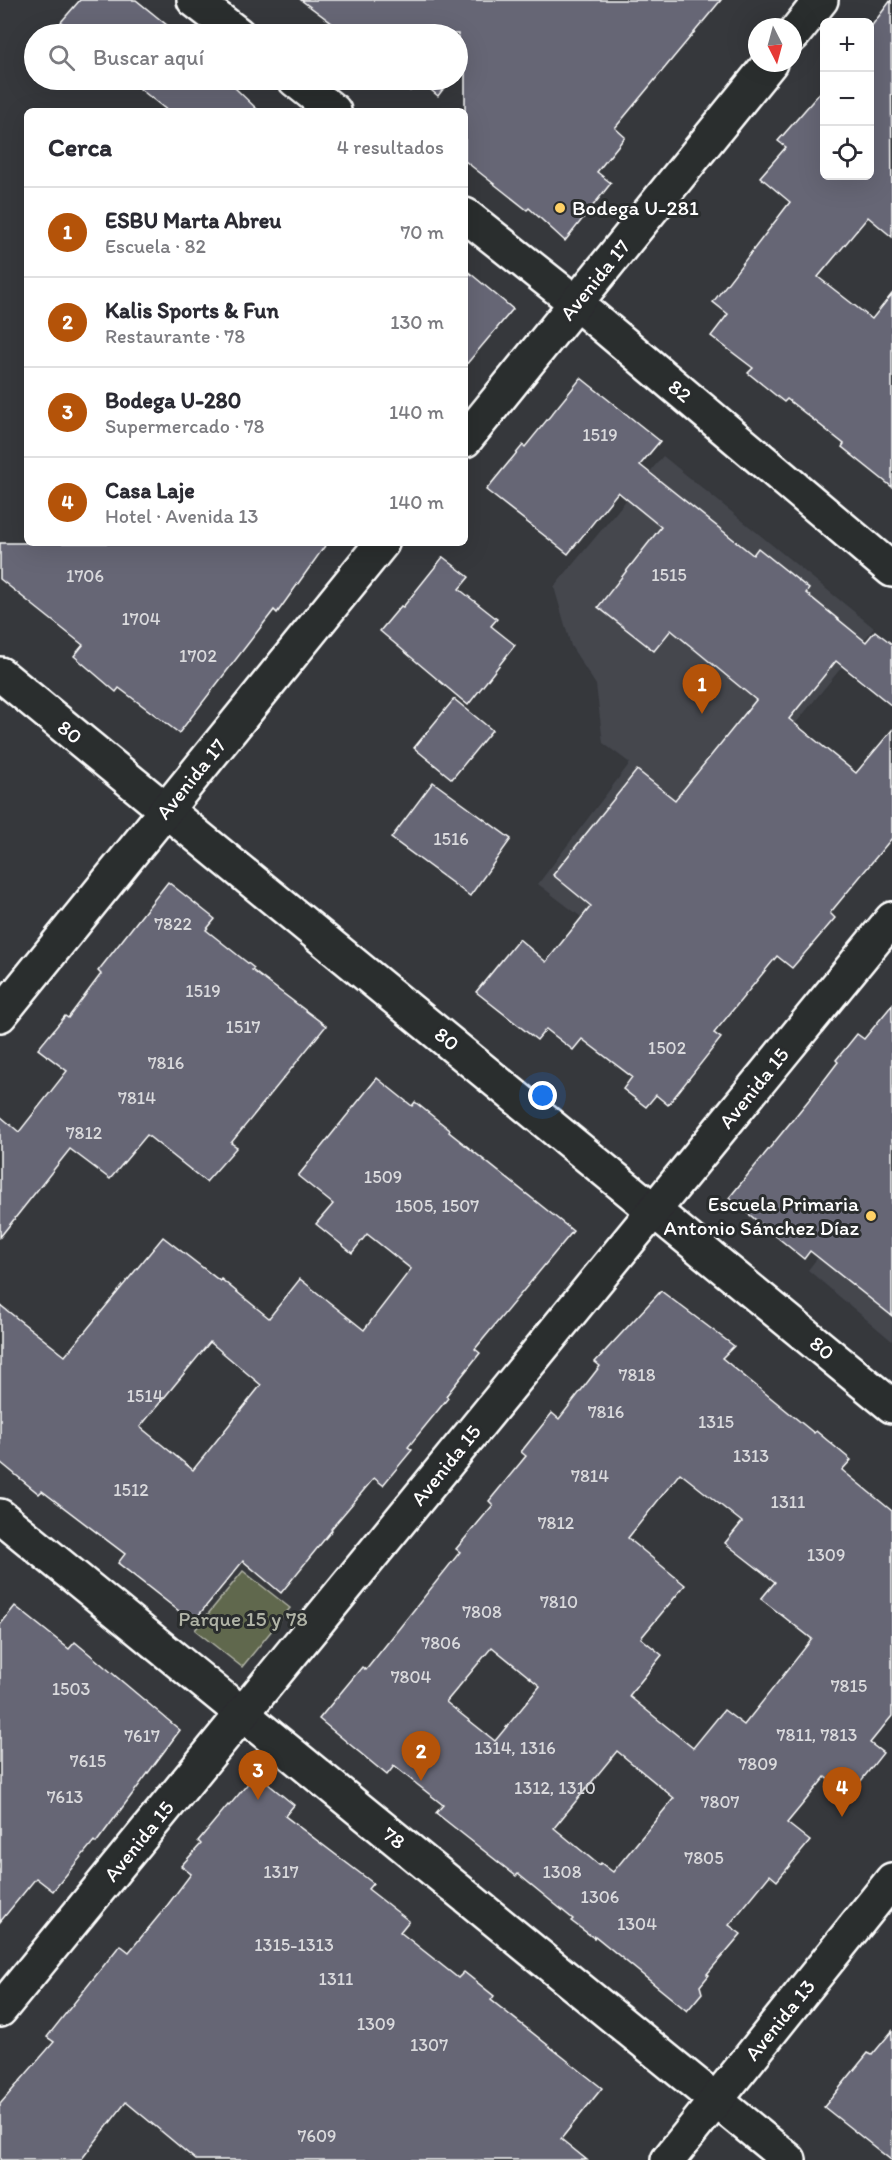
<!DOCTYPE html>
<html lang="es">
<meta charset="utf-8">
<style>
:root{--surface:#fff;--page:#f2f2f3;--text:#2b2b33;--muted:#7c7c81;--line:#e1e1e2;--accent:#b45309}
body{margin:0;font-family:Itim,sans-serif;background:var(--page);color:var(--text)}
.controls{position:absolute;right:18px;top:18px;display:grid;overflow:hidden;border-radius:9px;box-shadow:0 6px 24px #0002}
.controls button{width:54px;height:54px;display:grid;place-items:center;padding:0;border:0;border-bottom:2px solid var(--line);background:var(--surface);color:var(--text);font:30px sans-serif}
.compass{position:absolute;left:748px;top:18px;width:54px;height:54px;border-radius:50%;background:var(--surface);box-shadow:0 6px 24px #0002;rotate:174deg}
.you{position:absolute;left:543px;top:1096px;width:21px;height:21px;margin:-15px;border:4px solid #fff;border-radius:50%;background:#1a73e8;box-shadow:0 0 0 9px #1a73e833}
.badge{display:grid;place-items:center;width:39px;height:39px;border-radius:50%;background:var(--accent);color:#fff;font-size:20px;font-weight:700}
.pin{position:absolute;translate:-50% -50px;filter:drop-shadow(0 2px 3px #0008)}
.pin::after{content:'';position:absolute;top:32px;width:21px;height:18px;background:inherit;clip-path:polygon(0 0,100% 0,50% 100%)}
.list{margin:0;padding:0;list-style:none}
h2{display:flex;justify-content:space-between;align-items:center;height:78px;margin:0;padding:0 24px;font-size:26px}
h2 small{font-size:20px;font-weight:400;color:var(--muted)}
.list li{display:grid;grid-template-columns:39px 1fr auto;gap:18px;align-items:center;box-sizing:border-box;height:90px;padding:0 24px;border-top:2px solid var(--line)}
.list b{display:block;font-size:22px;white-space:nowrap}
.list p{margin:0;font-size:20px;white-space:nowrap;color:var(--muted)}
.list em{font-size:20px;font-style:normal;color:var(--muted)}
.icon{flex:none;width:33px;height:33px;fill:none;stroke:currentColor;stroke-width:2;stroke-linecap:round;stroke-linejoin:round}
.map{position:relative;flex:none;width:892px;height:2160px;overflow:hidden}
.search{position:absolute;background:var(--surface);box-shadow:0 6px 24px #0002;left:24px;top:24px;width:444px;height:66px;display:flex;align-items:center;gap:15px;box-sizing:border-box;padding:0 21px;border-radius:33px;color:var(--muted);font-size:22px}
.panel{position:absolute;background:var(--surface);box-shadow:0 6px 24px #0002;left:24px;top:108px;width:444px;height:438px;border-radius:9px}
.map>svg:first-child{display:block}
.built{fill:#44464d}
.green{fill:#61674d;stroke:#b0b3a6;stroke-width:1.5}
.building{fill:#666675;stroke:#fff;stroke-width:1.5;fill-rule:evenodd}
.lines{fill:none;stroke-linecap:round;stroke-linejoin:round}
.minor-casing{stroke:#fff;stroke-width:38}
.tertiary-casing{stroke:#fff;stroke-width:38}
.minor{stroke:#2a2d2e;stroke-width:33}
.tertiary{stroke:#2a2d2e;stroke-width:33}
.poi-dot{fill:#ffd166;stroke:#2a2d2e;stroke-width:2}
.labels{text-anchor:middle;stroke-width:6;stroke-linejoin:round;paint-order:stroke}
.number-label{font-size:18px;fill:#d9d9dc}
.poi-label{font-size:21px;fill:#fff;stroke:#2a2d2e;text-anchor:start}
.street-label{font-size:21px;fill:#fff;stroke:#2a2d2e}
.park-label{font-size:21px;fill:#b0b3a6;stroke:#2a2d2e}
</style>
<div class="map">
<svg width="892" height="2160" viewBox="0 0 892 2160">
<rect width="100%" height="100%" fill="#36383c"/>
<filter id="ink" filterUnits="userSpaceOnUse"><feTurbulence type="fractalNoise" baseFrequency=".0167" numOctaves="2"/><feDisplacementMap in="SourceGraphic" scale="12" xChannelSelector="R" yChannelSelector="G"/><feConvolveMatrix kernelMatrix="1 2 1 2 8 2 1 2 1" color-interpolation-filters="sRGB"/></filter>
<g filter="url(#ink)">
<!-- built -->
<g class="built">
<path d="M663 456 874 628 721 814 602 933 538 884 630 763 603 743 596 685 571 646 554 587Z"/>
<path d="M892 1162V1341L808 1270Z"/>
</g>
<!-- green -->
<path class="green" d="M243 1571 290 1608 242 1667 195 1630Z"/>
<!-- building -->
<g class="building">
<path d="M80 0H136L178 34H76L61 22Z"/>
<path d="M301 0H721L615 128 625 137 597 172 611 183 565 241 529 208 527 210 465 161V59L458 70V34H336L329 29 333 24Z"/>
<path d="M891 0 892 237 868 217 818 277 872 319 892 294V487L842 447 844 444 787 399 784 402 748 373 753 368 711 336 728 314 713 302 790 202 760 177 786 147 778 141 825 87V176H870V28Z"/>
<path d="M132 80H233L238 84 235 88 259 111H168L130 81Z"/>
<path d="M395 80H450L438 96 419 80 410 91Z"/>
<path d="M465 269 513 309 465 366Z"/>
<path d="M581 378 660 441 640 465 753 555 758 548 809 589 806 593 866 642 875 631 892 644V706L836 661 789 719 856 773 892 730V838L830 913 835 918 792 968 777 956 714 1033 721 1038 668 1105 656 1095 646 1107 623 1089 632 1077 582 1039 573 1050 546 1029 537 1040 476 992 519 939 546 962 591 906 553 875 637 770 675 800 756 700 671 630 654 651 598 607 661 527 618 492 568 554 486 490 523 445 525 447Z"/>
<path d="M0 543H327L277 613 274 610 179 733 119 688 116 692 74 656 83 645 0 579Z"/>
<path d="M443 557 469 577 459 589 497 619 491 626 515 645 468 705 380 631 401 606 403 607Z"/>
<path d="M454 699 492 730 452 779 414 748Z"/>
<path d="M433 782 511 839 470 896 391 838Z"/>
<path d="M168 882 215 919 206 930 254 968 252 970 326 1026 231 1143 237 1147 206 1182 147 1135 110 1179 70 1149 0 1237V1116L19 1132 67 1071 38 1049 65 1016 68 1018 101 974 98 971Z"/>
<path d="M892 1005V1316L810 1251 804 1259 729 1198 812 1096 838 1062 836 1060 857 1034 864 1039Z"/>
<path d="M377 1078 412 1106 415 1102 450 1130 449 1132 573 1231 475 1349 480 1353 446 1396 448 1398 408 1447 412 1450 383 1485 374 1478 331 1529 332 1530 281 1593 243 1561 193 1622 118 1563 125 1554 42 1491 39 1494 0 1462V1305L65 1356 163 1237 220 1281 221 1279 269 1318 300 1279 364 1330 411 1269 367 1234 352 1253 316 1224 333 1204 298 1176ZM210 1342 261 1385 193 1470 140 1427Z"/>
<path d="M661 1291 734 1346 722 1358 814 1433 816 1431 851 1460 842 1470 892 1511V1716L870 1743 883 1753 849 1796 825 1777 787 1823 810 1841 777 1881 770 1875 729 1925 741 1934 707 1974 709 1975 700 1986 702 1993 687 2011 595 1936 594 1938 571 1921 573 1919 518 1874 516 1876 436 1813 443 1805 394 1766 387 1775 319 1719 362 1667 366 1670 460 1552 456 1549 493 1505 489 1501 526 1456 521 1452 552 1413 559 1419 600 1366 595 1362ZM680 1473 742 1522 725 1543 775 1582 761 1599 812 1639 744 1725 724 1710 693 1748 629 1696 662 1655 641 1638 685 1585 628 1538ZM492 1647 540 1686 495 1741 446 1702ZM617 1751 674 1798 613 1872 601 1863 599 1865 554 1828Z"/>
<path d="M15 1606 69 1649 75 1642 180 1730 96 1843 94 1841 53 1891 36 1878 0 1922V1625Z"/>
<path d="M256 1774 294 1805 285 1816 373 1883 368 1889 409 1921 400 1932 458 1978 464 1972 494 1996 491 2000 602 2088 561 2139 587 2160H196L126 2102 81 2160H0V2104L54 2042 47 2037 120 1945 129 1952 166 1907 191 1874 181 1866 201 1844 198 1841 228 1805 229 1806Z"/>
<path d="M892 2031V2160H891L824 2107 868 2053 872 2055Z"/>
</g>
<g class="lines">
<!-- minor casing -->
<g class="minor-casing">
<g id="minor">
<path d="M194 0 238 34"/>
<path d="M793 35 821 0"/>
<path d="M295 80 334 111"/>
<path d="M465 215 576 303 892 570"/>
<path d="M465 440 770 63"/>
<path d="M0 674C297 918 596 1160 892 1406"/>
<path d="M0 1015 382 543"/>
<path d="M0 1516 789 2160"/>
<path d="M0 2010 892 919"/>
</g>
</g>
<!-- tertiary casing -->
<g class="tertiary-casing">
<path id="tertiary" d="M668 2160 892 1880"/>
</g>
<!-- minor -->
<use href="#minor" class="minor"/>
<!-- tertiary -->
<use href="#tertiary" class="tertiary"/>
</g>
</g>
<!-- markers -->
<g class="poi-dot">
<circle cx="560" cy="208" r="6"/>
<circle cx="871" cy="1216" r="6"/>
</g>
<g class="labels">
<!-- number labels -->
<g class="number-label">
<text x="600" y="441">1519</text>
<text x="669" y="581">1515</text>
<text x="85" y="582">1706</text>
<text x="141" y="625">1704</text>
<text x="198" y="662">1702</text>
<text x="451" y="845">1516</text>
<text x="173" y="930">7822</text>
<text x="203" y="997">1519</text>
<text x="243" y="1033">1517</text>
<text x="667" y="1054">1502</text>
<text x="166" y="1069">7816</text>
<text x="137" y="1104">7814</text>
<text x="84" y="1139">7812</text>
<text x="383" y="1183">1509</text>
<text x="437" y="1212">1505, 1507</text>
<text x="637" y="1381">7818</text>
<text x="145" y="1402">1514</text>
<text x="606" y="1418">7816</text>
<text x="716" y="1428">1315</text>
<text x="751" y="1462">1313</text>
<text x="590" y="1482">7814</text>
<text x="131" y="1496">1512</text>
<text x="788" y="1508">1311</text>
<text x="556" y="1529">7812</text>
<text x="826" y="1561">1309</text>
<text x="559" y="1608">7810</text>
<text x="482" y="1618">7808</text>
<text x="441" y="1649">7806</text>
<text x="411" y="1683">7804</text>
<text x="849" y="1692">7815</text>
<text x="71" y="1695">1503</text>
<text x="817" y="1741">7811, 7813</text>
<text x="142" y="1742">7617</text>
<text x="515" y="1754">1314, 1316</text>
<text x="88" y="1767">7615</text>
<text x="758" y="1770">7809</text>
<text x="555" y="1794">1312, 1310</text>
<text x="65" y="1803">7613</text>
<text x="720" y="1808">7807</text>
<text x="704" y="1864">7805</text>
<text x="281" y="1878">1317</text>
<text x="562" y="1878">1308</text>
<text x="600" y="1903">1306</text>
<text x="637" y="1930">1304</text>
<text x="294" y="1951">1315-1313</text>
<text x="336" y="1985">1311</text>
<text x="376" y="2030">1309</text>
<text x="429" y="2051">1307</text>
<text x="317" y="2142">7609</text>
</g>
<!-- poi labels -->
<g class="poi-label">
<text x="572" y="215">Bodega U-281</text>
<text x="859" y="1211" text-anchor="end">Escuela Primaria<tspan x="859" dy="24">Antonio Sánchez Díaz</tspan></text>
</g>
<!-- street labels -->
<g class="street-label">
<text transform="translate(595 280) rotate(-51)" y="7">Avenida 17</text>
<text transform="translate(680 391) rotate(40)" y="7">82</text>
<text transform="translate(70 732) rotate(39)" y="7">80</text>
<text transform="translate(191 779) rotate(-51)" y="7">Avenida 17</text>
<text transform="translate(447 1039) rotate(39)" y="7">80</text>
<text transform="translate(754 1088) rotate(-51)" y="7">Avenida 15</text>
<text transform="translate(822 1348) rotate(40)" y="7">80</text>
<text transform="translate(446 1465) rotate(-51)" y="7">Avenida 15</text>
<text transform="translate(394 1838) rotate(39)" y="7">78</text>
<text transform="translate(139 1841) rotate(-51)" y="7">Avenida 15</text>
<text transform="translate(780 2020) rotate(-51)" y="7">Avenida 13</text>
</g>
<!-- park labels -->
<g class="park-label">
<text x="243" y="1626">Parque 15 y 78</text>
</g>
</g>
</svg>
<div class="controls">
<button>+</button>
<button>−</button>
<button><svg class="icon" aria-label="locate" viewBox="0 0 24 24"><circle cx="12" cy="12" r="6"/><path d="M12 2v4M12 18v4M2 12h4M18 12h4"/></svg></button>
</div>
<svg class="compass" viewBox="-18 -18 36 36"><path d="M0-13l5 13h-10z" fill="#e53935"/><path d="M0 13l5-13h-10z" fill="#7c7c81"/></svg>
<div class="you"></div>
<div class="pin badge" style="left:702px;top:714px">1</div>
<div class="pin badge" style="left:421px;top:1781px">2</div>
<div class="pin badge" style="left:258px;top:1800px">3</div>
<div class="pin badge" style="left:842px;top:1817px">4</div>
<div class="search"><svg class="icon" aria-label="search" viewBox="0 0 24 24"><circle cx="10" cy="10" r="6"/><path d="M15 15l6 6"/></svg>Buscar aquí</div>
<section class="panel">
<h2>Cerca<small>4 resultados</small></h2>
<ul class="list">
<li><span class="badge">1</span><div><b>ESBU Marta Abreu</b><p>Escuela · 82</p></div><em>70 m</em></li>
<li><span class="badge">2</span><div><b>Kalis Sports &amp; Fun</b><p>Restaurante · 78</p></div><em>130 m</em></li>
<li><span class="badge">3</span><div><b>Bodega U-280</b><p>Supermercado · 78</p></div><em>140 m</em></li>
<li><span class="badge">4</span><div><b>Casa Laje</b><p>Hotel · Avenida 13</p></div><em>140 m</em></li>
</ul>
</section>
</div>
